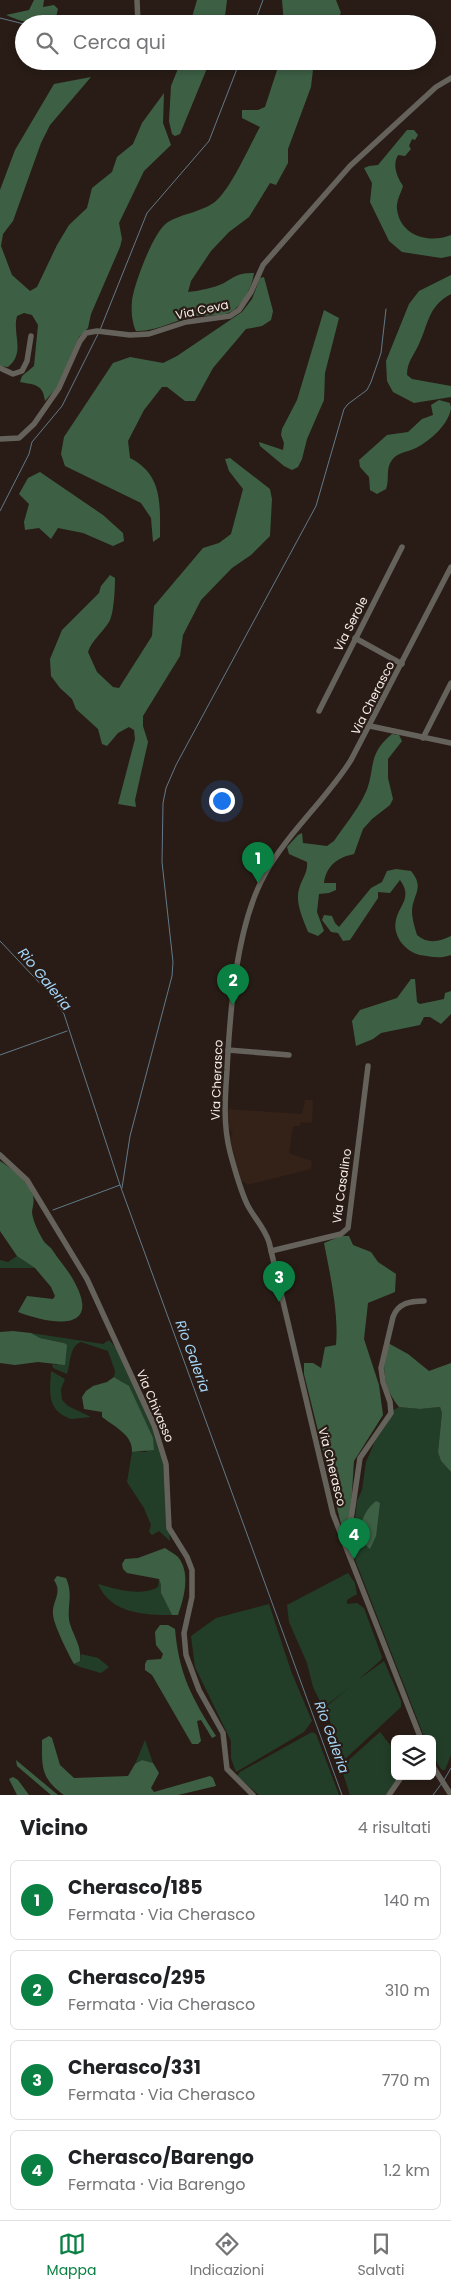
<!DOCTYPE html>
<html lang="it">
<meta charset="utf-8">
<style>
:root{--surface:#fff;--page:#f6f6f6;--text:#202124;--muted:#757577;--line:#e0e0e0;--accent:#0b8043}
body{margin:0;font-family:Poppins,sans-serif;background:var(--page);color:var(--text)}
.controls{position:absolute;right:15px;bottom:15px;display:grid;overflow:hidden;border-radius:8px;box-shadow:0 2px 8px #0003}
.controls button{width:45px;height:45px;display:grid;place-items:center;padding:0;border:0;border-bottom:1px solid var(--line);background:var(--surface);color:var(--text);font:25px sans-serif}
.you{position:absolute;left:221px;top:800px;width:18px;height:18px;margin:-12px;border:4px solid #fff;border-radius:50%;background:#1a73e8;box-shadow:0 0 0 8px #1a73e833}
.badge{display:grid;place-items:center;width:32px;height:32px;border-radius:50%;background:var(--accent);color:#fff;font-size:16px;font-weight:700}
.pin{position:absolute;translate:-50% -41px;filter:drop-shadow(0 1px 2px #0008)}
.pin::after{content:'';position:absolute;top:26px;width:18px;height:15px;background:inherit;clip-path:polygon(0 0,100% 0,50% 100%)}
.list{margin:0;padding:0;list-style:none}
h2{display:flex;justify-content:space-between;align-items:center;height:65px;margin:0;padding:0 20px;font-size:21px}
h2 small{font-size:16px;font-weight:400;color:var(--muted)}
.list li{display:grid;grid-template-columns:32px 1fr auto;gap:15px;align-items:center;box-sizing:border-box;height:80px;margin:0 10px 10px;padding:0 10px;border:1px solid var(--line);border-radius:8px}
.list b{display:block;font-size:19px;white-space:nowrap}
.list p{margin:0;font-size:16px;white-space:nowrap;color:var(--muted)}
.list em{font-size:16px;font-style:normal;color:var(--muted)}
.icon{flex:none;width:28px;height:28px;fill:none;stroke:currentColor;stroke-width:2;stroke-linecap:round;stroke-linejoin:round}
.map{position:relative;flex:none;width:451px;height:1795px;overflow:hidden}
.search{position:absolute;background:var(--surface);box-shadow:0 2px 8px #0003;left:15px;right:15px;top:15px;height:55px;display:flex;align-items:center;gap:12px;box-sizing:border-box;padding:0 18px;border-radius:28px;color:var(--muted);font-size:19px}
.sheet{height:425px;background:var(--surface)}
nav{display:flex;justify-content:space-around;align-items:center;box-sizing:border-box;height:70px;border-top:1px solid var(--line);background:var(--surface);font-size:14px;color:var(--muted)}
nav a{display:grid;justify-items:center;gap:2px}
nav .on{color:var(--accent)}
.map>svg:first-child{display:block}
.built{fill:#342118}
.green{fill:#223e28}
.forest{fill:#3d6044}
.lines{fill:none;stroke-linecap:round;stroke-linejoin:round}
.stream{stroke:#627988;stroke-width:1}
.minor{stroke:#65625b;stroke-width:5.5}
.labels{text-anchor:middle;stroke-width:4.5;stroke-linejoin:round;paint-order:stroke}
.street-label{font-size:12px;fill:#f7eee9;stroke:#291c16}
.water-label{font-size:14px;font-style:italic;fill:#a3d5f8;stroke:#291c16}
</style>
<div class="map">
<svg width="451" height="1795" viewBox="0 0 451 1795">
<rect width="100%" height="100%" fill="#291c16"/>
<!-- built -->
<path class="built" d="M305 1100H313L312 1123 301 1122 300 1126H293L289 1153 312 1161 311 1169 247 1185 246 1183 241 1181 230 1139 231 1135 233 1134 229 1128 228 1109 302 1114Z"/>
<!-- green -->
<g class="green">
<path d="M17 1256 35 1268H0V1260L8 1262Z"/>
<path d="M31 1333 103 1344 109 1340 117 1349 158 1439 162 1453 170 1541 159 1531 152 1535 149 1532 151 1525 144 1508 127 1482 132 1452H147L123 1382 114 1377 115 1371 108 1351 81 1342C69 1346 71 1363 67 1374L53 1368 52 1364 57 1365 64 1343 40 1338Z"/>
<path d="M51 1371 65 1379 61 1389 62 1400 68 1406 91 1417 71 1419C46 1410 50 1392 51 1371Z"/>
<path d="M399 1407 420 1409 440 1407 442 1413 438 1452 441 1461 451 1472V1755L445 1770H442C434 1760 432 1751 432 1739H425L356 1562 350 1541 355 1520 357 1501 362 1490 366 1462 375 1441 388 1422 392 1411Z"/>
<path d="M348 1573 355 1583 357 1594 347 1600V1604L357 1603 364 1608 382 1657 381 1660 358 1680 384 1661 401 1701V1707L344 1760 326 1710 327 1706 350 1687 328 1704 322 1705 313 1687 307 1663 289 1622 287 1605Z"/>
<path d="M159 1579 161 1585V1593L172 1615C144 1615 111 1614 98 1584 116 1589 140 1597 158 1587Z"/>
<path d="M269 1604 291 1671 312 1721 304 1732 236 1772 231 1758V1741L195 1667 191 1636 216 1618Z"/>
<path d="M81 1654 98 1658 109 1667 101 1673 80 1667 74 1664 80 1661Z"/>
<path d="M312 1732 316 1734 339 1795H259L237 1776 240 1772Z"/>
<path d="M380 1732 395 1751V1776H399L386 1795H350L341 1767Z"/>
<path d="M145 1740 153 1763 142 1760 135 1764Z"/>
</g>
<!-- forest -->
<g class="forest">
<path d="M34 0H44L43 7 54 5 58 9C57 13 56 18 54 21 47 31 15 19 6 15L29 10Z"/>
<path d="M197 0H227L224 24H190Z"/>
<path d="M282 0H336L341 13 335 22 330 24H284Z"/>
<path d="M181 61H210L180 134 175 136 172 134 169 121 171 86Z"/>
<path d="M280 61H314L311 87 288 149V163L276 185 270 183 249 217 229 232 211 251 191 281 188 292C198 291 214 288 224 283 236 276 238 273 254 273 252 286 245 301 234 310 225 317 207 315 196 316 176 319 157 332 136 331 132 323 131 310 132 301 134 284 154 230 168 222 183 213 204 212 217 200 232 186 250 145 260 127L242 118V110H258L265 107Z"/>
<path d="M91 77 50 125 41 143 13 221 3 234 1 246 12 275 30 291 37 287 57 245 69 225 87 208 92 188 112 172 117 157 133 144 142 123 164 93 163 123 171 145 144 171 119 223 122 239 120 247 91 314 88 328 79 337 58 386 45 401C43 384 35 385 20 382L22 376 34 366 38 325 32 315 24 313 17 316C12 335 26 352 8 367L0 366V190L15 150 54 84Z"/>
<path d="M407 130H414L418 135 415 140 412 139 409 146 411 149 405 156 398 155C392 165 397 177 403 186 401 193 396 201 397 209 400 236 429 244 451 235V256L441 258 402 252 389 241 370 202 372 183 364 168 369 166 378 165Z"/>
<path d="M451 275V294C427 307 429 324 418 346 413 357 407 362 407 375L412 379 451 386V397L414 403 393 392 387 381 386 361 409 304 419 291Z"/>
<path d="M264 277 273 311 271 320 262 326 246 329 213 368 195 401H185L167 387H162L144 410 128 441 130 458C163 475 160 504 160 537L153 542 151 518 141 503 65 466 61 454 64 437 113 363 130 357 163 363 177 356 242 312 252 299 260 278Z"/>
<path d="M324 310 339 318 325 373 324 400 307 439 302 459 298 467 292 470 284 466 260 446 259 442 283 450 284 443 281 435 282 429 297 400Z"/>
<path d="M439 400 450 403 451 408C449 424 430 441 416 448 408 452 398 452 392 460 385 469 390 479 386 489L377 494 370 490 369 477 360 467 359 460 387 435 408 432 422 419 433 415 431 405Z"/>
<path d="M230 458 270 489 272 499 270 536 251 555 232 568 201 600 183 635 180 656 143 716V726L148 742 135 800 136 807 118 804 135 739 134 730 129 727 118 733 107 746 102 744 98 729 76 709 72 699 60 688 51 676 50 659 62 630 99 593 101 586 110 575 115 578C115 588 114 614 109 622 102 633 92 640 88 652L97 672 113 687 119 688 152 636 154 606 203 548 219 543 231 534 243 489 229 471 225 459Z"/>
<path d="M40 472 103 515 123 533 124 541 113 546 83 533 58 528 51 539 39 528 25 530 24 522 29 504 19 494 28 478Z"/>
<path d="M392 734 399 735 402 741 388 759V778L393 799 390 805 372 819 363 829 354 854C338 857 326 866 324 883H336V890L329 893 319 894 317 912 324 931 318 936 308 932C303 919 295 903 299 889 302 878 308 873 307 862L289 854 287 847 298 835 302 833 303 843 327 846 334 841C344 826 356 812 364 796 377 771 365 756 392 734Z"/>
<path d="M396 869 411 871C425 888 413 894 412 911 412 919 415 928 417 935 427 944 439 942 451 936V955C440 959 432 957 420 955 406 952 392 936 396 920 399 905 413 898 400 880L390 893 378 892V898L350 940 343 941 338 933 331 932 322 920 324 915 332 916 335 923 339 927 371 888 382 882 387 871Z"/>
<path d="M411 979H415L417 1002 420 1004 444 999 445 993 451 991V1014L441 1024 430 1017H424L420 1025 381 1033 373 1039 356 1046 352 1021 360 1010 397 998Z"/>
<path d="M0 1161C12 1169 26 1179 32 1193 35 1199 33 1206 32 1211 32 1220 39 1233 43 1240 46 1245 51 1247 53 1251 59 1260 66 1268 71 1276 105 1332 55 1326 18 1312L27 1296 53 1299 55 1296 51 1287 35 1268 17 1256 0 1231Z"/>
<path d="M341 1236H349L353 1245 371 1252 378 1262 396 1274 395 1292 368 1303 364 1339 379 1385 383 1415 354 1461 349 1539 344 1536 304 1374V1363H313L321 1368 325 1347 336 1345C339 1314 330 1274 324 1243Z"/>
<path d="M13 1331 31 1333 40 1338 64 1343 67 1345 65 1365 38 1362 15 1365 0 1363V1332Z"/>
<path d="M388 1343 408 1354 429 1371 451 1363V1472L441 1461 438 1452 442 1413 440 1407 420 1409 399 1407C383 1387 381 1367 388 1343Z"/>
<path d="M114 1377 129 1386 153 1438 154 1450 132 1452C133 1435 115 1427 102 1417V1412L84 1409 82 1397 86 1391 93 1386 107 1382Z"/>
<path d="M376 1501 380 1503 376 1536 370 1549C353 1535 362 1512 376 1501Z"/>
<path d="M165 1548C169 1551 175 1554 178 1557 191 1573 184 1598 178 1615H172L161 1593V1585L159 1579 127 1573 123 1569 122 1564 125 1559 138 1558Z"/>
<path d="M57 1576 66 1578C74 1597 66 1607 70 1624 74 1637 82 1647 80 1661L74 1664C69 1655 53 1624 53 1614 52 1601 63 1593 54 1580Z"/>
<path d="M160 1625H168L175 1629C179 1675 192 1698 216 1736L212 1738 201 1720 197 1721 201 1741 198 1744H192L152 1675 145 1670V1664L147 1660 161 1659 163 1654 156 1645 155 1632Z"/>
<path d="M49 1736 52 1738 60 1765 74 1778 128 1776 135 1764 142 1760 153 1763 159 1773 151 1788 154 1792 210 1776 213 1778 216 1786 178 1795H64C40 1778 42 1766 42 1740Z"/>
<path d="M16 1760 58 1795H51L17 1766Z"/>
<path d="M13 1777 18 1780 29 1795H17L9 1779Z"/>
</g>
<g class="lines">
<!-- stream -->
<g class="stream">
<path d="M0 18 24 24"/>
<path d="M84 24 122 20"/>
<path d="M254 24 263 0"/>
<path d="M100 330 147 213 209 141 240 61"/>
<path d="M0 511 29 454 32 442 62 406 98 334"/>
<path d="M0 941 50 994 64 1014 120 1185 342 1795"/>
<path d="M0 1055 67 1031"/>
<path d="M122 1188 130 1136 172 976 173 962 162 862 163 803 166 788 176 765 316 506 344 409 348 404 367 390 371 382 381 353 386 309"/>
<path d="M53 1210 120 1185"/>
<path d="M444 1780 451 1768"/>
<path d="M433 1795 442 1783"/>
</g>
<!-- minor -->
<g class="minor">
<path d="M137 0 138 24"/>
<path d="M0 368 13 374 22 371 27 361 31 336"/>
<path d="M0 439 19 438 34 424 59 388 80 341 86 333 97 331 130 335 149 334 186 322 230 316 239 310 251 292 263 265 350 166 436 87 451 78"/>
<path d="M355 638 402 664"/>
<path d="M319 711 402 547"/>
<path d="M370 726 451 743"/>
<path d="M423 738 451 683"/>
<path d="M228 1050 289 1055"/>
<path d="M0 1155 27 1180 87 1279 154 1425 166 1464 169 1528 187 1557 192 1570V1597L184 1633 186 1655 199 1690 223 1733 227 1769 253 1795"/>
<path d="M271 1251 341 1234 348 1228 368 1066"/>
<path d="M350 1556 349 1533 360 1458 391 1413 390 1402 383 1382 381 1368 393 1317C398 1303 410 1301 424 1301"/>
<path d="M421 1739 333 1514 269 1242C264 1227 255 1219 248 1206 240 1190 235 1170 230 1152 223 1125 225 1097 227 1070 230 1011 236 926 265 874 288 832 326 800 351 760L451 567"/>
<path d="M432 1765 451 1795"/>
<path d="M389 1795 402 1776"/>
</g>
</g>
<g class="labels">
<!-- street labels -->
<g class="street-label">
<text transform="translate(202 310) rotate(-12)" y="4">Via Ceva</text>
<text transform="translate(351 624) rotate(-63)" y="4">Via Serole</text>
<text transform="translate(373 698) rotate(-63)" y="4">Via Cherasco</text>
<text transform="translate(217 1080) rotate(-88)" y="4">Via Cherasco</text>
<text transform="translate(342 1186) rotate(-82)" y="4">Via Casalino</text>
<text transform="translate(155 1406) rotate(67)" y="4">Via Chivasso</text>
<text transform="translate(332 1467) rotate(76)" y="4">Via Cherasco</text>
</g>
<!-- water labels -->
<g class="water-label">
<text transform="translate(45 979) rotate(51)" y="5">Rio Galeria</text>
<text transform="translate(193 1356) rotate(70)" y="5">Rio Galeria</text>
<text transform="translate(332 1737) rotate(70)" y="5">Rio Galeria</text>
</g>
</g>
</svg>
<div class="controls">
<button><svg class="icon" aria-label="layers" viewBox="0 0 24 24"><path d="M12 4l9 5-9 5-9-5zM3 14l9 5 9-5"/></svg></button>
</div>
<div class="you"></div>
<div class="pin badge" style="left:258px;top:883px">1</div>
<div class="pin badge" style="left:233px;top:1005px">2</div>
<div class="pin badge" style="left:279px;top:1302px">3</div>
<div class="pin badge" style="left:354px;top:1559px">4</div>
<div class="search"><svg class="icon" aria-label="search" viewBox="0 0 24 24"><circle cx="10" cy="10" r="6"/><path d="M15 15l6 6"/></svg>Cerca qui</div>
</div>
<section class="sheet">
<h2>Vicino<small>4 risultati</small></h2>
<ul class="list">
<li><span class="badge">1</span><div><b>Cherasco/185</b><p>Fermata · Via Cherasco</p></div><em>140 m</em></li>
<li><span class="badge">2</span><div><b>Cherasco/295</b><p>Fermata · Via Cherasco</p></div><em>310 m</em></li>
<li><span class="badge">3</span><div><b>Cherasco/331</b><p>Fermata · Via Cherasco</p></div><em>770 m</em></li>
<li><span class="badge">4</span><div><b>Cherasco/Barengo</b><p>Fermata · Via Barengo</p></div><em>1.2 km</em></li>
</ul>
</section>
<nav>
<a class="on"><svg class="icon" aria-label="map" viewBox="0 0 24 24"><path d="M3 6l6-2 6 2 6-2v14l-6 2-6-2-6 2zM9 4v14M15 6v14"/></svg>Mappa</a>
<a><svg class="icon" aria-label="directions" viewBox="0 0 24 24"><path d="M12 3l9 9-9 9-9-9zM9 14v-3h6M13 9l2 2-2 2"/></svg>Indicazioni</a>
<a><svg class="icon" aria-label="saved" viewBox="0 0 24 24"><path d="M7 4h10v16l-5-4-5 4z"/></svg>Salvati</a>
</nav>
